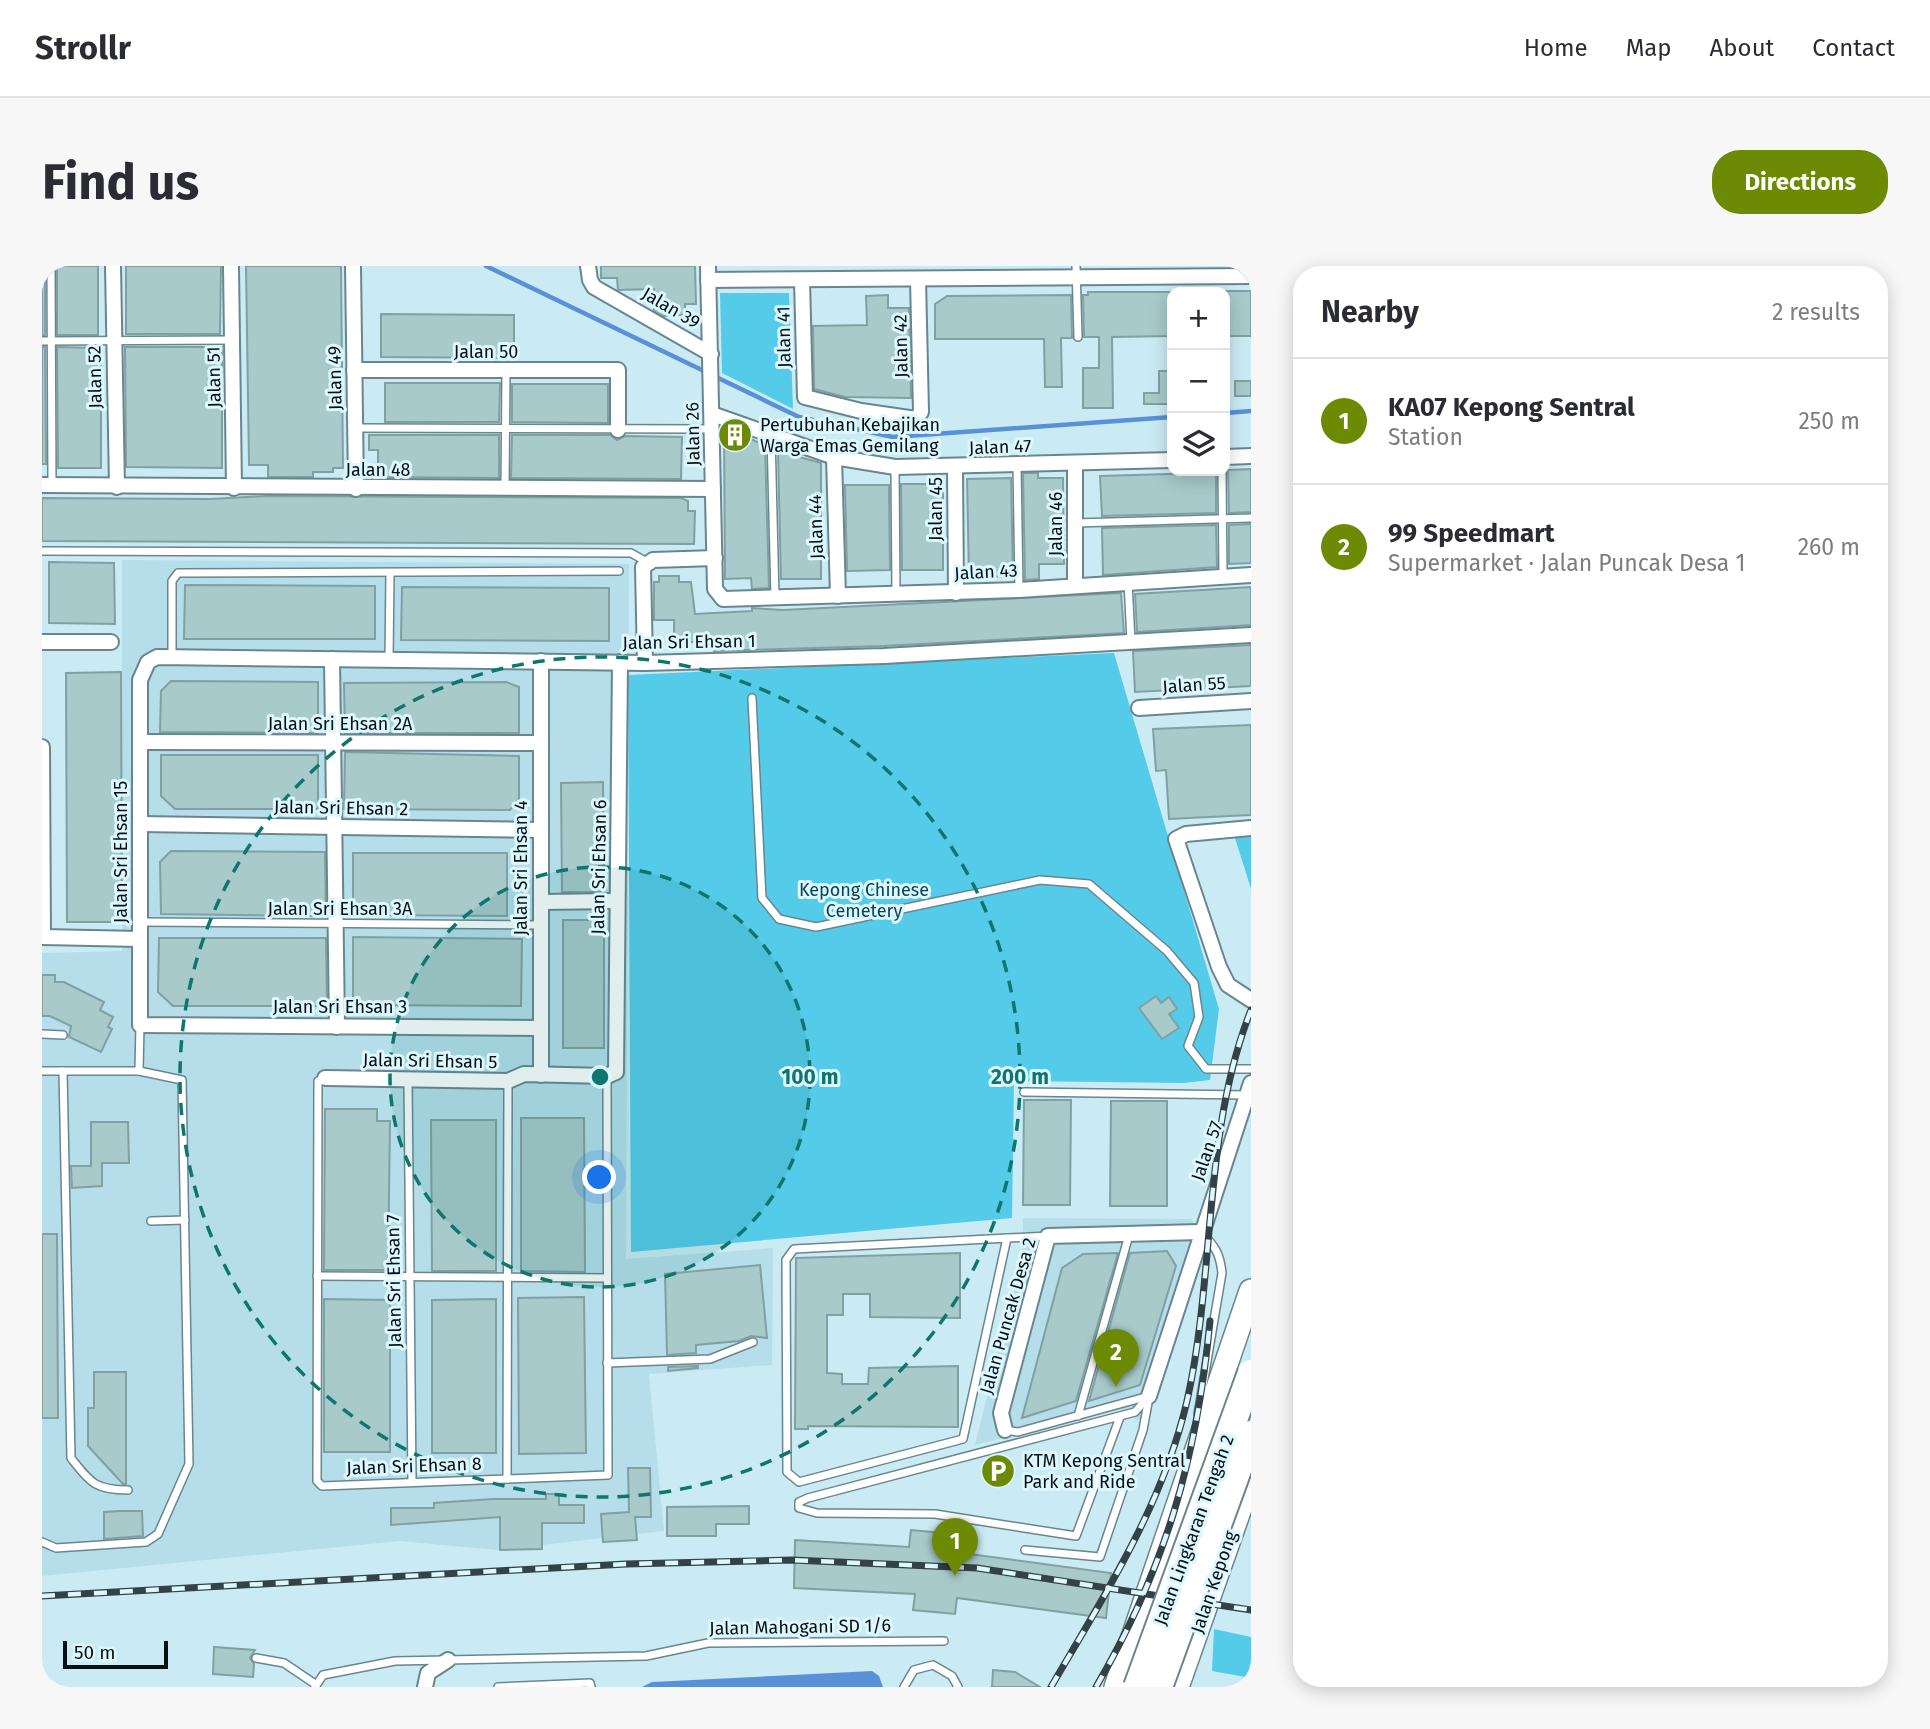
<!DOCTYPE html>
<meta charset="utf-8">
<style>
:root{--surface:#fff;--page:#f7f7f7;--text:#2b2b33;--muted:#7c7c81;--line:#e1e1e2;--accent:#6c8a04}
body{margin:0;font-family:"Fira Sans",sans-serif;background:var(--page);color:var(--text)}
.controls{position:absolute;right:21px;top:21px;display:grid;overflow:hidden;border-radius:14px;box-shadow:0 4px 18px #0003}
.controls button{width:63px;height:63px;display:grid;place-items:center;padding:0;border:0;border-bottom:2px solid var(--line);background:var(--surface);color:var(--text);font:35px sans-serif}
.scale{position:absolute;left:21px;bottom:18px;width:105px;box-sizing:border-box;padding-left:7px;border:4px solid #051013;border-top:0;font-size:19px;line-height:24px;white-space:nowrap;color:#051013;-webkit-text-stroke:5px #ddf7fe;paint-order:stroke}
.you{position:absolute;left:558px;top:912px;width:24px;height:24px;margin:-18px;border:5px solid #fff;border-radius:50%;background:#1a73e8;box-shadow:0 0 0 10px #1a73e833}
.badge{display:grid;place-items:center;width:46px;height:46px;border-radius:50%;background:var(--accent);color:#fff;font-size:23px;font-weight:700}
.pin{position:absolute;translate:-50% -58px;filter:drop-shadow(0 2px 4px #0008)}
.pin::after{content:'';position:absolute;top:37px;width:24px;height:21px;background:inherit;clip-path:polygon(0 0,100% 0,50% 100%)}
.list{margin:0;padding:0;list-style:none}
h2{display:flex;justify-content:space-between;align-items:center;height:91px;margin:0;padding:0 28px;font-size:30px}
h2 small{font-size:23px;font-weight:400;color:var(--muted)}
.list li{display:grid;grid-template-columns:46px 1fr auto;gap:21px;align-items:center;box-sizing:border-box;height:126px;padding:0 28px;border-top:2px solid var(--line)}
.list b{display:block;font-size:26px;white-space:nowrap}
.list p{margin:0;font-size:23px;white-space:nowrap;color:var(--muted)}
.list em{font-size:23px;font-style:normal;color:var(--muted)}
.icon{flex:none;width:38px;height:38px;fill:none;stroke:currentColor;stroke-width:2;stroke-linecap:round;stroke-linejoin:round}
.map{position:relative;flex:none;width:1209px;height:1421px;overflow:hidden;border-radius:28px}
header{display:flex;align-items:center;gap:42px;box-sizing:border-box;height:98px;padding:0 35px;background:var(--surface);border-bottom:2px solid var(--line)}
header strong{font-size:33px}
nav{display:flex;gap:38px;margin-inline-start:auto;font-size:24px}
.intro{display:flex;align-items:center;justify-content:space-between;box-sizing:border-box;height:168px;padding:0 42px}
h1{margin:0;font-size:49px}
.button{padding:18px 32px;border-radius:28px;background:var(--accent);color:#fff;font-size:24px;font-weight:700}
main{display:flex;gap:42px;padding:0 42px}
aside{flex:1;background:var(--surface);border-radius:28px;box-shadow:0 4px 18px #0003}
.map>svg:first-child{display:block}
.built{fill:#b5deea}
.green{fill:#55cbea}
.water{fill:#5991d9}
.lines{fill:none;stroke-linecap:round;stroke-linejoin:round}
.stream{stroke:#5991d9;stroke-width:4.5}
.building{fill:#a8cacb;stroke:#80a0a1;stroke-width:2}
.lane-casing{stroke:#69868e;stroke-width:10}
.street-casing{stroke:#69868e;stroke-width:18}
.primary-casing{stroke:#69868e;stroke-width:26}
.lane{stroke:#fff;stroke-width:7}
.street{stroke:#fff;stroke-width:14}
.primary{stroke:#fff;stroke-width:23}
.rail-casing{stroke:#334247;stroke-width:7}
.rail{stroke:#ddf7fe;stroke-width:4.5;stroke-dasharray:13;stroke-linecap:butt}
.highway-bridge-casing{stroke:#69868e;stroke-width:30;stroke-linecap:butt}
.highway-bridge{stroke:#fff;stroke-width:26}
.ring{fill:none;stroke:#0f766e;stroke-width:3.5;stroke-dasharray:12 9}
.labels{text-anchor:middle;stroke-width:6;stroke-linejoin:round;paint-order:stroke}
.street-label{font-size:18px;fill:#051013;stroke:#ddf7fe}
.poi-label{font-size:18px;fill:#051013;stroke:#ddf7fe;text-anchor:start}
.park-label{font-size:18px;fill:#064552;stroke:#ddf7fe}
.centre{fill:#0f766e;stroke:#ddf7fe;stroke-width:3.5}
.ring-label{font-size:21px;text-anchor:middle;font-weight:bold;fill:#0f766e;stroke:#ddf7fe;stroke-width:6;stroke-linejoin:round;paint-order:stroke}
</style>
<header>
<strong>Strollr</strong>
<nav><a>Home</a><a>Map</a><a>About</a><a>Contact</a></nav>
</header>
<div class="intro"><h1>Find us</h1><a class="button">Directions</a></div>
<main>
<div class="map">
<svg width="1209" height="1421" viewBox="0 0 1209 1421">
<rect width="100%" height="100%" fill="#cbebf4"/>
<!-- built -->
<g class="built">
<path d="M80 294 587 298 584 993 731 982 730 1099 607 1108 622 1265 455 1284 358 1275 0 1310V687L80 685Z"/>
<path d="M981 952 1150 953 1159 977 1105 1150 1095 1154 1077 1142 933 1179 981 988Z"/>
</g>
<!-- green -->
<g class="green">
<path d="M678 27H747L751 143 680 107Z"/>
<path d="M1072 387 1177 743 1168 814 1142 817 972 815 970 952 589 986 586 409Z"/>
<path d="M1209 571V623L1193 572Z"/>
<path d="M1172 1363 1209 1371V1412L1170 1405Z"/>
</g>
<!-- water -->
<path class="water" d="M830 1405 837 1410 841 1421H600L610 1416Z"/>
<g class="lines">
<!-- stream -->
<g class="stream">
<path d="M444 0 664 106"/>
<path d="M672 110 757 151 851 171 1130 151"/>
<path d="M1183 147 1209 145"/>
</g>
</g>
<!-- building -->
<g class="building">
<rect x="0" y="0" width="3" height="69"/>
<rect x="15" y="0" width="41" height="69"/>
<path d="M84 0H179L178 68H84Z"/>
<path d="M204 0H299L301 202H291V206H271V211H226V199H207Z"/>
<path d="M559 0H653L654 38H643V49L621 50 612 45V23L576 24 575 12H559Z"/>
<rect x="1183" y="25" width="26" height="45"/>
<path d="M1046 26H1130V70L1070 71 1071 142H1041V102H1057V71H1042L1041 29H1046Z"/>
<path d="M846 29V42H867L869 132 803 131 772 123 771 60 825 59 824 30Z"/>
<path d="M1029 29 1030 72H1019L1020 121H1003L1002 73H893V38L905 30Z"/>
<path d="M339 48 472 49V92L339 91Z"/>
<path d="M0 81H3L4 198H0Z"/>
<path d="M15 81 59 82V202H16Z"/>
<path d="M83 81H180V202L84 201Z"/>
<path d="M1117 105H1130V138H1102V127H1117Z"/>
<rect x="1193" y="115" width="16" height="15"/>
<path d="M343 117H458L457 156H343Z"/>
<path d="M470 118H566V157L470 156Z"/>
<path d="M682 162 723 179 727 322 710 323 709 312 683 313Z"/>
<path d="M327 169H457V212L342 211 343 202H336V184H327Z"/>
<path d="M470 169H568L575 174 583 170 640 171 639 213 469 212Z"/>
<path d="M736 185 779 197V313H739Z"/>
<path d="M1209 203V246L1187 247 1186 204Z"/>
<path d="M981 207H996V212H1021L1022 298H997V313L983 314Z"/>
<path d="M1160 207H1174V247L1060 250 1058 210Z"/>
<path d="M969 212 971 310 927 311 925 213Z"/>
<path d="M859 218H901V304H860Z"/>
<path d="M803 219H847L848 304 805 305Z"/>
<path d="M226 230 639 232 646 235V245H653L652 278 0 275V232L168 233Z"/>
<path d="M1209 258V297L1187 298V259Z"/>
<path d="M1174 259 1175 301 1061 309 1060 262Z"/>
<path d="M7 296 72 297 73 358 7 357Z"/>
<path d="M617 310H637V316H649L653 348 710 345V342L741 344 1079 327 1082 367 842 380 672 385 671 376H632V354H612V316H617Z"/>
<path d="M143 319 333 320V373H142Z"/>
<path d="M360 321 567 322V375L359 374Z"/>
<path d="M1209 321V359L1095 366 1093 328Z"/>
<path d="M1209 379V420L1093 426 1091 385Z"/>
<path d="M79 406 80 656H25L24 407Z"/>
<path d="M129 415 276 416V467L118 466 119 425Z"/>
<path d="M464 416 477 421V467H303L302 417Z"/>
<path d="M1209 459V549L1127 553 1124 504 1114 505 1111 463Z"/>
<path d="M303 486 477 490V533L468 544 302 543Z"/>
<path d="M119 489H276V543H133L119 530Z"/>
<path d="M561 516 562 626H520L519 517Z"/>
<path d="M129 585 283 586 284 650 119 648 118 596Z"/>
<path d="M311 587H465V650L311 649Z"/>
<rect x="521" y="654" width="41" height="128"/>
<path d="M311 671 480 673 479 740 311 739Z"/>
<path d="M117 672H284L285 740H131L116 726Z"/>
<path d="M0 709H13V716H22L62 736 58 744 71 751 66 761 70 763 59 786 27 771 29 760 8 750H0Z"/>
<path d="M1114 730 1119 737 1127 731 1135 743 1127 748 1137 762 1120 773 1097 742Z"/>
<path d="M982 834H1029L1028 939H981Z"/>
<path d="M1069 835H1125V940H1068Z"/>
<path d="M283 843H335V855H348L346 1004H282Z"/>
<path d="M479 852H542L543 1006 479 1005Z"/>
<path d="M389 854H454V1005H390Z"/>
<path d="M49 856H86L87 897H60V920L30 922 29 900H49Z"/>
<path d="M0 968H15L16 1152H0Z"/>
<path d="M1125 985 1134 1000 1098 1119 1047 1135 1088 987Z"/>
<path d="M918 987V1052L828 1051V1028H801V1049H785V1107L800 1108V1118H826L827 1102 916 1100V1161L766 1160V1163H753L754 992Z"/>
<path d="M1076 987 1034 1135 980 1152 1020 1002 1041 988Z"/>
<path d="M718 999 725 1072 709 1070 697 1075 654 1079V1087L625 1089 623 1008Z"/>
<path d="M542 1031 544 1187 477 1188 476 1032Z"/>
<path d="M282 1033 348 1034V1186H282Z"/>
<path d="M454 1033V1187H390V1034Z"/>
<path d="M656 1100V1102L626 1105V1101Z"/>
<path d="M52 1106H84V1218H81L46 1180V1142H52Z"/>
<path d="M586 1202H608L609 1251H593L595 1274 561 1276 559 1248 587 1246Z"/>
<path d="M504 1228H517V1239H542V1257H500V1283L458 1284V1251L349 1259V1242H392V1237L451 1233H504Z"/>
<path d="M707 1240V1258H674V1270H625V1241Z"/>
<path d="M79 1245H100L101 1270 62 1273V1246Z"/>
<path d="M869 1264 922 1269 920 1287 1069 1307 1064 1352 915 1332 913 1348 871 1344 873 1328 752 1322 753 1274 867 1281Z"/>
<path d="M172 1381 213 1384 208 1392 212 1398 211 1411 171 1408Z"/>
<path d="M951 1404 973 1406 998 1421H950Z"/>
</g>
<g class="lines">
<!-- lane casing -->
<g class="lane-casing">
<g id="lane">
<path d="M9 0 10 219"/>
<path d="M1034 0 1036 71"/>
<path d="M0 75 190 74"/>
<path d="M314 162 669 163"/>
<path d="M729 169 733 331"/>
<path d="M975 199 977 324"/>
<path d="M853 201 854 327"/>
<path d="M1180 205 1181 310"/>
<path d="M463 222 464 105"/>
<path d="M1033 257 1209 252"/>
<path d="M0 285 589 287 605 296"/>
<path d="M1086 316 1089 375"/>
<path d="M130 391V315L136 307 577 305"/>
<path d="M347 393 348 307"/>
<path d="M710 432 720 632 737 653 774 661 998 614 1047 618 1125 685 1152 717 1157 751 1146 780 1164 803H1209"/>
<path d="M99 656 499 659"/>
<path d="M0 768 21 769"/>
<path d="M0 805H97L140 814 147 1198 116 1268 104 1276 14 1282 0 1276"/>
<path d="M21 805 29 1192C49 1217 53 1224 86 1224"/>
<path d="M97 805 98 759"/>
<path d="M283 812 276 815 275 1215 280 1220 465 1213"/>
<path d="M366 814 370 1215"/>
<path d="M466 815 465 1213 566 1209 565 810"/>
<path d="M982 826 1204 829"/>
<path d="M109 955 143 954"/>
<path d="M965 972 921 1173 757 1216 745 1206 744 994 752 983 1006 970"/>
<path d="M275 1010 565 1012"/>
<path d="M565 1097 668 1093 711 1076"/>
<path d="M1156 1148 1180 1007C1178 988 1173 979 1159 967"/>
<path d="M1036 1150 1087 969"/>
<path d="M1078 1151 1034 1270 893 1248 775 1247 757 1242V1236L766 1232 1093 1146 1107 1130"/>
<path d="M963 1164 976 1166 1107 1130"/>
<path d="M983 1284 1058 1291 1101 1164 1107 1131"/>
<path d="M214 1392 242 1397 273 1418"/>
<path d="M273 1421 281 1409 353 1395 604 1390 666 1377 902 1375"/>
<path d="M456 1421 548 1417 549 1421"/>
<path d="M862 1421 872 1404 891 1399 910 1410 916 1421"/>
</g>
</g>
<!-- street casing -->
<g class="street-casing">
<g id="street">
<path d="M71 0 75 221"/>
<path d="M189 0 192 222"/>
<path d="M311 0 314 223"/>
<path d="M546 0 548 14 552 21 669 88"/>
<path d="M666 0 673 323 681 333 977 324 1209 309"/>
<path d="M666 14 1209 10"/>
<path d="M760 14 763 131 819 145 874 153 879 146 876 13"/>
<path d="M312 104H576V164"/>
<path d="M670 148 792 191 853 201 1130 194"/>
<path d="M792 191 796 330"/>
<path d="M1183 191 1209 190"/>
<path d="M913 202 914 327"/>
<path d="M0 219 671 223"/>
<path d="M1033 319V197"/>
<path d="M0 376H69"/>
<path d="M290 393 295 761"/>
<path d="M499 395V809"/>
<path d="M603 397 601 301 611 294 673 292"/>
<path d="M1097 442 1209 435"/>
<path d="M98 476 499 477"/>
<path d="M0 481 1 671"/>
<path d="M98 558 499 564"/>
<path d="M1209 562 1144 568 1134 573 1177 701 1186 719 1209 734"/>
<path d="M499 636 575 635"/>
<path d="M0 671 98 673"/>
<path d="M499 762 98 759V414L106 396 115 391 603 397 842 390 1209 369"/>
<path d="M283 812 466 815 482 808 565 810 574 806 578 396"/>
<path d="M1107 1130 1209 817"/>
<path d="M963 1164 959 1147 1006 970 1158 966"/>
<path d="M383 1421 386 1407 406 1394"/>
</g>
</g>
<!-- primary casing -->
<g class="primary-casing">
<g id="primary">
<path d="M1074 1421 1209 1025"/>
<path d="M1135 1421 1209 1211"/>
</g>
</g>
<!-- lane -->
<use href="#lane" class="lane"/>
<!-- street -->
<use href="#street" class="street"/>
<!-- primary -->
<use href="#primary" class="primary"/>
<!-- rail casing -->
<g class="rail-casing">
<g id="rail">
<path d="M0 1330 584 1298 750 1294 935 1302 1209 1344"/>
<path d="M1009 1421C1062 1330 1121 1239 1145 1135 1174 1006 1160 868 1209 744"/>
<path d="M1054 1421C1124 1301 1155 1192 1168 1055"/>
</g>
</g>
<!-- rail -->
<use href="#rail" class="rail"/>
<!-- highway-bridge casing -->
<g class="highway-bridge-casing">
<g id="highway-bridge">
<path d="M1095 1421 1209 1107"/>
<path d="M1117 1421 1209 1168"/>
</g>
</g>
<!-- highway-bridge -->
<use href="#highway-bridge" class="highway-bridge"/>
</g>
<!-- distance rings -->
<circle cx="558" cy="811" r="210" fill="#0f766e" fill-opacity=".12"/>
<g class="ring">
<circle cx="558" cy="811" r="210"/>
<circle cx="558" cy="811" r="420"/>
</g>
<!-- icons -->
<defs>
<g id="building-disc" transform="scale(1.75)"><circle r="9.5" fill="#6c8a04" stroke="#ddf7fe"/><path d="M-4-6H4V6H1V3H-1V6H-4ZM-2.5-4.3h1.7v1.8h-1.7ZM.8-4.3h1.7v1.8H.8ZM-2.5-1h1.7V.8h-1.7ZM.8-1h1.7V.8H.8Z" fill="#fff"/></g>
<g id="parking-disc" transform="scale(1.75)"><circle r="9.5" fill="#6c8a04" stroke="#ddf7fe"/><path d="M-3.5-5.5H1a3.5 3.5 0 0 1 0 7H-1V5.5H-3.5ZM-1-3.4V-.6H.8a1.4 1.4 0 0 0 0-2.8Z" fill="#fff"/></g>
</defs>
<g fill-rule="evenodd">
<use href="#building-disc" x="693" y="169"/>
<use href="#parking-disc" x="956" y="1205"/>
</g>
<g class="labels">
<!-- street labels -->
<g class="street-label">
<text transform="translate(629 42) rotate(30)" y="6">Jalan 39</text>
<text transform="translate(742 71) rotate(-91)" y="6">Jalan 41</text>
<text transform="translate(859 80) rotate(-91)" y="6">Jalan 42</text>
<text x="444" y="92">Jalan 50</text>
<text transform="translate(53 111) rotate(-91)" y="6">Jalan 52</text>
<text transform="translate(172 111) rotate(-91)" y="6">Jalan 51</text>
<text transform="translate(293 112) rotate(-91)" y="6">Jalan 49</text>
<text transform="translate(651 168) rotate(-91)" y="6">Jalan 26</text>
<text transform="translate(958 181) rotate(-2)" y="6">Jalan 47</text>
<text x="336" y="210">Jalan 48</text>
<text transform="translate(894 243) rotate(-90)" y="6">Jalan 45</text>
<text transform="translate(1014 258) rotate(-90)" y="6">Jalan 46</text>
<text transform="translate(774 261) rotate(-92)" y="6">Jalan 44</text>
<text transform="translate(944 306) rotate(-3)" y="6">Jalan 43</text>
<text transform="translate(647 376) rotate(-1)" y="6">Jalan Sri Ehsan 1</text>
<text transform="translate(1152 419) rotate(-4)" y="6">Jalan 55</text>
<text x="298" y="464">Jalan Sri Ehsan 2A</text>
<text transform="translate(299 542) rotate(1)" y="6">Jalan Sri Ehsan 2</text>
<text transform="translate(79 586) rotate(-90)" y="6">Jalan Sri Ehsan 15</text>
<text transform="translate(557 601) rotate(-89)" y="6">Jalan Sri Ehsan 6</text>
<text transform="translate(479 602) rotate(-90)" y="6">Jalan Sri Ehsan 4</text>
<text x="298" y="649">Jalan Sri Ehsan 3A</text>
<text x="298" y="747">Jalan Sri Ehsan 3</text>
<text transform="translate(388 795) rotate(1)" y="6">Jalan Sri Ehsan 5</text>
<text transform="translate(1165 885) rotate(-71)" y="6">Jalan 57</text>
<text transform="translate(352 1015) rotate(-91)" y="6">Jalan Sri Ehsan 7</text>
<text transform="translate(966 1050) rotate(-74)" y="6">Jalan Puncak Desa 2</text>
<text transform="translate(372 1200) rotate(-2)" y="6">Jalan Sri Ehsan 8</text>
<text transform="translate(1152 1264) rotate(-70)" y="6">Jalan Lingkaran Tengah 2</text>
<text transform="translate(1172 1316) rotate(-71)" y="6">Jalan Kepong</text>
<text transform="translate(758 1361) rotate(-1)" y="6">Jalan Mahogani SD 1/6</text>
</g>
<!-- poi labels -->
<g class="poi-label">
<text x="718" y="165">Pertubuhan Kebajikan<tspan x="718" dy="21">Warga Emas Gemilang</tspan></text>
<text x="981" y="1201">KTM Kepong Sentral<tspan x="981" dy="21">Park and Ride</tspan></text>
</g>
<!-- park labels -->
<g class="park-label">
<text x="822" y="630">Kepong Chinese<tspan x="822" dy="21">Cemetery</tspan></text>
</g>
</g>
<circle cx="558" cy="811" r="10" class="centre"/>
<g class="ring-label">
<text x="768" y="818">100 m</text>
<text x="978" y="818">200 m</text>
</g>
</svg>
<div class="controls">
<button>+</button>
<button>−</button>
<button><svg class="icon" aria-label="layers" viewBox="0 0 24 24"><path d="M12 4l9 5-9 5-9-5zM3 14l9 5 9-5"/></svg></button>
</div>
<div class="scale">50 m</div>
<div class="you"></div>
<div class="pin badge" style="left:913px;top:1310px">1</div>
<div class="pin badge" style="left:1074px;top:1121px">2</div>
</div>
<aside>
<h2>Nearby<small>2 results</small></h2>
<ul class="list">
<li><span class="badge">1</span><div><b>KA07 Kepong Sentral</b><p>Station</p></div><em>250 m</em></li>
<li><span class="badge">2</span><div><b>99 Speedmart</b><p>Supermarket · Jalan Puncak Desa 1</p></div><em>260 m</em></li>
</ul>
</aside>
</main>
